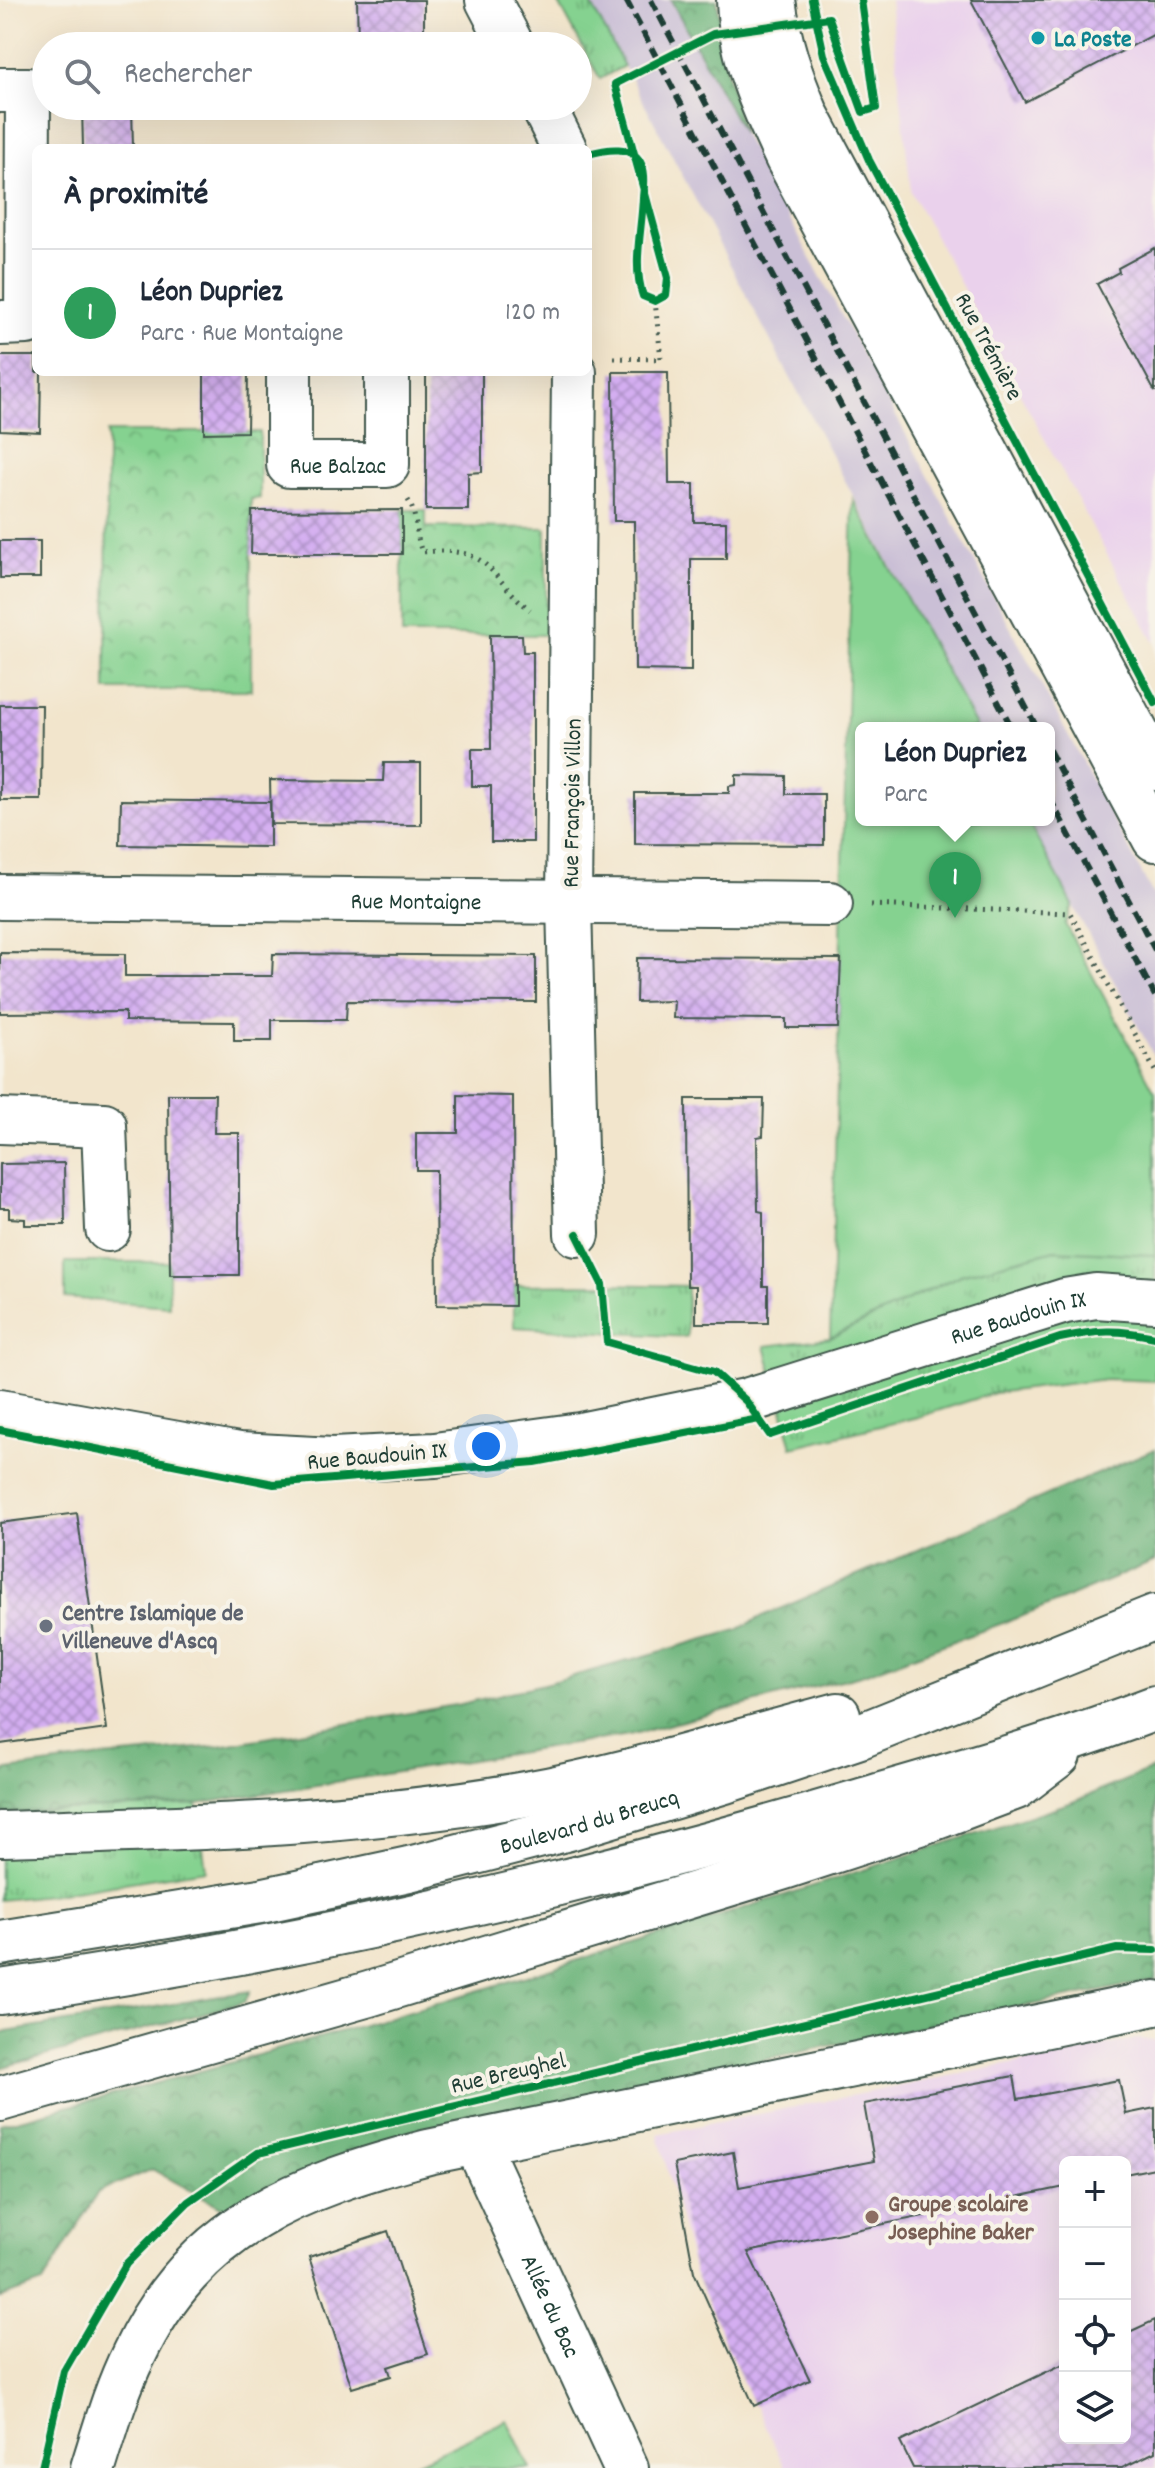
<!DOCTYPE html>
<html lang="fr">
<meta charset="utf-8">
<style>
:root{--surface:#fff;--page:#f2f2f3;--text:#1f2937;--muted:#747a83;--line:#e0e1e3;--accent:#b45309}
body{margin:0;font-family:Dekko,sans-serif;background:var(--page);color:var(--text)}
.controls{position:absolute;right:24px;bottom:24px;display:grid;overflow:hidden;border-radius:12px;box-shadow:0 8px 32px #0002}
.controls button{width:72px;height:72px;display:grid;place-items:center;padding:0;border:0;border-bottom:2px solid var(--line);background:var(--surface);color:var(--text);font:40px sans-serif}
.you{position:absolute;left:486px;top:1446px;width:28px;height:28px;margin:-20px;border:6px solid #fff;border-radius:50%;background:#1a73e8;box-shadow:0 0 0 12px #1a73e833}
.badge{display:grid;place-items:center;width:52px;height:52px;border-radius:50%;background:var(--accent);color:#fff;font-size:26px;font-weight:700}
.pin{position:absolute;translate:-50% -66px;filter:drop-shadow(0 2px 4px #0008)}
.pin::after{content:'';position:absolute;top:42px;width:28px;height:24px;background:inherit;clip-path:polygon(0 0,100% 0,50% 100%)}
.popup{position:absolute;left:855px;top:722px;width:200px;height:104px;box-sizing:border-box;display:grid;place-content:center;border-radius:12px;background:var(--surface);filter:drop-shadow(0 2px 6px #0005);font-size:26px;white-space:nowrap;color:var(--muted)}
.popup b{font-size:30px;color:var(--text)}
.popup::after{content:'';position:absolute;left:50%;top:100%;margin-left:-16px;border:16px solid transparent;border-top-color:var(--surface)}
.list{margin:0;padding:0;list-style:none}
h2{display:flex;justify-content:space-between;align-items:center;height:104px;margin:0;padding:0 32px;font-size:34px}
h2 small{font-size:26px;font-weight:400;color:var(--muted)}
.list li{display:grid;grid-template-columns:52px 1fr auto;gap:24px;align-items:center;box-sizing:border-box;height:128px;padding:0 32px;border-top:2px solid var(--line)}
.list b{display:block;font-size:30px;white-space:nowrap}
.list p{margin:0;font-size:26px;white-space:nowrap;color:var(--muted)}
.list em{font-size:26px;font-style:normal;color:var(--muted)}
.icon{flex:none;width:44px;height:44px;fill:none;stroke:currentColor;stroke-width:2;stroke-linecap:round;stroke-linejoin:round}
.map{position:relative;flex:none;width:1155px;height:2468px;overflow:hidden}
.search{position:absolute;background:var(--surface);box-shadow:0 8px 32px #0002;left:32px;top:32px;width:560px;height:88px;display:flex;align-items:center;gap:20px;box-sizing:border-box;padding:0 28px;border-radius:44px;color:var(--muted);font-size:30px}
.panel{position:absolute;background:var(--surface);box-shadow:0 8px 32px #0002;left:32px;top:144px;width:560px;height:232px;border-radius:12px}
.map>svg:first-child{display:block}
.built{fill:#ead1ec;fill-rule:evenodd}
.railway{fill:#cabfd6}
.grass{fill:url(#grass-tufts);stroke:#528862;stroke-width:2}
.forest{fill:url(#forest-crowns);stroke:#467857;stroke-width:2}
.park{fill:url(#park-crowns);stroke:#528862;stroke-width:2}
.garden{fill:#85d290;stroke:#528862;stroke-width:2}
.building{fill:url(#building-cross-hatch)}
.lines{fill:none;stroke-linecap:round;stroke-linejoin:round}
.street-casing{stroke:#3f564b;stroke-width:48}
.secondary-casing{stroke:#3f564b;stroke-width:48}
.highway-casing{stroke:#3f564b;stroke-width:48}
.path{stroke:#3f564b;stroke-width:5;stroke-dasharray:2 6;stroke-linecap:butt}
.street{stroke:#fff;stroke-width:44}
.secondary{stroke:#fff;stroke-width:44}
.highway{stroke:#fff;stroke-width:44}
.rail{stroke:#1f3d34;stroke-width:6;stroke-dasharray:12 6;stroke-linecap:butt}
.cycleway-casing{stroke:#f7f3e8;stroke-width:13}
.cycleway{stroke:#00873e;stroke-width:8}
.culture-dot{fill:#0f9aa8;stroke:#f7f3e8;stroke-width:3}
.worship-dot{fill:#6b7280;stroke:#f7f3e8;stroke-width:3}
.education-dot{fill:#8d6e63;stroke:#f7f3e8;stroke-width:3}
.labels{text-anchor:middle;stroke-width:8;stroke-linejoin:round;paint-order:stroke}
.culture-label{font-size:24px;font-weight:bold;fill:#0d838f;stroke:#f7f3e8;text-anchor:start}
.street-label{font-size:24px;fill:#1f3d34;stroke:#f7f3e8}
.worship-label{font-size:24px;font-weight:bold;fill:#5b616d;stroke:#f7f3e8;text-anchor:start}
.education-label{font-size:24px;font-weight:bold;fill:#785e54;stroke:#f7f3e8;text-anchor:start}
</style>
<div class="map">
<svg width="1155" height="2468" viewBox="0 0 1155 2468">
<defs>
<pattern id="grass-tufts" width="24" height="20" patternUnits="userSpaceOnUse" patternTransform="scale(2)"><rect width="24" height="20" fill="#85d290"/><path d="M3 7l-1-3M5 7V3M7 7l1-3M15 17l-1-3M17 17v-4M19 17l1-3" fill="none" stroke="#6cac76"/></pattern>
<pattern id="forest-crowns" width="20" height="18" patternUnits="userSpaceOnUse" patternTransform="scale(2)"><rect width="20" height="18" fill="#6cb47a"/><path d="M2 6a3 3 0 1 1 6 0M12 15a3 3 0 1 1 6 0" fill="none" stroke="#589465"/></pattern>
<pattern id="park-crowns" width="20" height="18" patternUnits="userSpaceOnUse" patternTransform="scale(2)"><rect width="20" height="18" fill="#85d290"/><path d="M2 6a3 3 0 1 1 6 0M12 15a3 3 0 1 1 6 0" fill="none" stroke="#6cac76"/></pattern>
<pattern id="building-cross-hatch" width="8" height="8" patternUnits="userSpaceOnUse" patternTransform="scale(2)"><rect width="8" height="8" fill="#d4aef1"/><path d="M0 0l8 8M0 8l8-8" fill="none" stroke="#ab8fc4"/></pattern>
</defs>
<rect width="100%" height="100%" fill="#f7f3e8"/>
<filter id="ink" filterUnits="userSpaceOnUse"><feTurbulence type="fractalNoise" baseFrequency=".0125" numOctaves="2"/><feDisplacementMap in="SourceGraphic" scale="16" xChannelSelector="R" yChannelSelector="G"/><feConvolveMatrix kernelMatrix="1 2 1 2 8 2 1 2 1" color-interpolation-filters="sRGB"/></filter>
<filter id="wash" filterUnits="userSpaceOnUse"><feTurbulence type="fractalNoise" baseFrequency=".006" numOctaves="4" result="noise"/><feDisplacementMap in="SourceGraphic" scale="32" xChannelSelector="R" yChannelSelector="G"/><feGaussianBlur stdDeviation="1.8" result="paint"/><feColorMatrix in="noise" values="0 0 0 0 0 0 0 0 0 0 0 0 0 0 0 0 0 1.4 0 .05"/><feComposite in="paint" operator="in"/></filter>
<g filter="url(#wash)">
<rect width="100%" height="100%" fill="#f2e5cc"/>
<!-- built -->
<g class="built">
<path d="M890 0H1155V643L911 192Z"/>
<path d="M1137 2039 1155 2041V2468H785L694 2272 658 2134ZM1065 2162H1125V2438H1065Z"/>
</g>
<!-- railway -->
<path class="railway" d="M589 0H671L1063 725 1155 898V1058L1027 820H1049V728H977Z"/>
<!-- grass -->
<g class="grass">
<path d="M557 0H589L624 66 600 79Z"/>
<path d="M1054 1250 1155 1255V1381L1107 1379 994 1393 918 1417 792 1447 765 1346 830 1338 960 1275Z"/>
<path d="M65 1262H169V1306L65 1298Z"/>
<path d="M602 1284 687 1286V1337L514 1327V1285Z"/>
<path d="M197 1804 206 1870 49 1895 0 1900V1813Z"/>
</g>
<!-- forest -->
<g class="forest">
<path d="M671 0H717L727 73 743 133Z"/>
<path d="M1155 1449V1561L1033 1612 861 1675 629 1735 197 1804 0 1813V1771L102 1757 219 1746 461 1704 552 1682 737 1630 763 1616Z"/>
<path d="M1155 1768V1980L823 2047 381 2146 230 2212 152 2169 98 2192 43 2283 0 2298V2124C362 2033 716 1918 1070 1803Z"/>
<path d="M250 1991 245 2002 0 2068V2033Z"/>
</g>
<!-- park -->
<g class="park">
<path d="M107 432H260V498L251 499V690H106Z"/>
<path d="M402 510H426V527L546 528V635H402Z"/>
</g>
<!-- garden -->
<g class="garden">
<path d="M853 499 977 728H861V820H1027L1073 905 1065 924 1155 1092V1255L1054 1250 960 1275 830 1338Z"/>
<path d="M507 2420 530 2468H405Z"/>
</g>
<g id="blocks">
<!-- building -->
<g class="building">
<path d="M357 0H424V46H379V42H358Z"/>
<path d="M971 0H1155V34L1025 102Z"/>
<path d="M82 106H132L133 148H83Z"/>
<path d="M1155 248V392L1097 284 1119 272 1118 268Z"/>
<path d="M0 356H36V372H41L40 432 0 430Z"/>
<path d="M204 372H248L247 432 204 433Z"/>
<path d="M426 372H482V472L468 473V510H426Z"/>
<path d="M613 372H668L669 484H694V522H726V559H691V671L635 670 634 521H614Z"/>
<path d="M402 510V554H251L252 511Z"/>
<rect x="0" y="541" width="40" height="37"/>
<path d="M490 635H522L523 652H533V842H491V786H472V749H491Z"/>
<path d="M0 705H42L41 800H0Z"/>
<path d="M384 763H421V825L271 824 270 780 383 781Z"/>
<path d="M736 775 786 776V794H824V845L635 844V793H729V786L736 785Z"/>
<path d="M121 800 270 802V847L120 845Z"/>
<path d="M0 953 125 954V976H272L273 954 536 956V1002L347 1001 346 1020H272V1041H234V1022L125 1021V1012L0 1013Z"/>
<path d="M637 958 841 959 838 1028H786V1019L673 1018 674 1001 636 1002Z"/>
<path d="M168 1094H215L214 1133H239V1275H170Z"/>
<path d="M458 1095 513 1096 514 1306 437 1305 436 1170H416V1133H458Z"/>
<path d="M686 1099H764L763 1136 757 1137 758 1211 763 1212V1286H768V1323H696V1286H687Z"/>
<path d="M64 1163 65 1225H25V1219L9 1218V1208H0V1164Z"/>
<path d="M77 1513 107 1729 0 1744V1523Z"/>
<path d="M1014 2076 1018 2099 1119 2080 1126 2114 1155 2108V2168L1125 2174V2162H1065V2187L748 2252 810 2380 754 2406 694 2272 674 2164 733 2152 739 2187 874 2161 864 2104Z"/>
<path d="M388 2231 428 2354 388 2367 391 2376 352 2388 309 2257Z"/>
<path d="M1155 2320V2452L1122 2468H913L900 2442 1065 2363V2438H1125V2334Z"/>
</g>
</g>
</g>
<g filter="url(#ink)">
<use href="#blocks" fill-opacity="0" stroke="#3f564b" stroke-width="2"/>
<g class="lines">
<!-- street casing -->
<g class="street-casing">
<g id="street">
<path d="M488 0 512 46"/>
<path d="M0 90H28L27 322 0 323"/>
<path d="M543 106 564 148"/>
<path id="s1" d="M289 372V465H387V372"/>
<path d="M574 372 569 903 577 1234"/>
<path id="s2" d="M0 897 830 904"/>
<path d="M0 1121 104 1125 108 1229"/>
<path id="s3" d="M0 1412 239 1455 333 1460 435 1455 580 1435 746 1401 1065 1301 1096 1296 1155 1300"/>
<path id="s4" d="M476 2142 626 2468"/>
<path d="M93 2468C105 2430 116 2390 134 2354 195 2225 299 2186 428 2152L1155 2003"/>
</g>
</g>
<!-- secondary casing -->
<g class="secondary-casing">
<g id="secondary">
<path d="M739 0C741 57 763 106 787 157L1155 839"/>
<path d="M773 0C779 44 790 76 807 116L1155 768"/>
</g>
</g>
<!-- highway casing -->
<g class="highway-casing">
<g id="highway">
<path d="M0 1834C176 1829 352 1825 526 1794 631 1775 734 1742 838 1715"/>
<path id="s5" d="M0 1943 260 1901 409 1869 569 1828 725 1781 860 1736 1155 1617"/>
<path d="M0 1992C292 1950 579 1885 861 1801 960 1772 1059 1745 1155 1708"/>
<path d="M0 2099 369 1994 784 1867 934 1818 1016 1787 1058 1755"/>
</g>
</g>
<!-- path -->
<g class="path">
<path d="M614 358 661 359 655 301"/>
<path d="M408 500C418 516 415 535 422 552 493 546 483 571 530 610"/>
<path d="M871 905 1070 913 1155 1071"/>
</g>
<!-- street -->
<use href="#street" class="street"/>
<!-- secondary -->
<use href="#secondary" class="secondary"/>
<!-- highway -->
<use href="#highway" class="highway"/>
<!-- rail -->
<g class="rail">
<path d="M626 0 1012 728"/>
<path d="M651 0 1037 728"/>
<path d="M1049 750 1155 950"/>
<path d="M1049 797 1155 996"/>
</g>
<!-- cycleway casing -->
<g class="cycleway-casing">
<g id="cycleway">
<path d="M812 0 824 55 869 160 1155 703"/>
<path d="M588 154C606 149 633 143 642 166 646 175 644 188 643 197 642 229 632 266 643 296L655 301 666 295 668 278 615 84 713 34 829 18 863 112 876 108 861 0"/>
<path d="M577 1234 602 1284 607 1342 714 1372 746 1401 770 1435 1060 1338C1098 1330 1117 1329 1155 1337"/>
<path d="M0 1430 274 1484 535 1462 759 1419"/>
<path d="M42 2468 64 2371 126 2264 188 2202 258 2153 1117 1949 1155 1950"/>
</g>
</g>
<!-- cycleway -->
<use href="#cycleway" class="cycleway"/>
</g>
</g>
<!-- markers -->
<circle class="culture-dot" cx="1038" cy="38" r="8"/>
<circle class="worship-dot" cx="46" cy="1626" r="8"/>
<circle class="education-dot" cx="872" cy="2217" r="8"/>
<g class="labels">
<!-- culture labels -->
<g class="culture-label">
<text x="1054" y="46">La Poste</text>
</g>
<!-- street labels -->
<g class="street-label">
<text transform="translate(990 346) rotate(62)" y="8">Rue Trémière</text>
<text dy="8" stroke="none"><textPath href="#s1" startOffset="142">Rue Balzac</textPath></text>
<text transform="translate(571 803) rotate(-89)" y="8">Rue François Villon</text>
<text dy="8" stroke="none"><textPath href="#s2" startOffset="416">Rue Montaigne</textPath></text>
<text dy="8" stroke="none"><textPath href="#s3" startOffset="1040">Rue Baudouin IX</textPath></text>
<text transform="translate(377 1455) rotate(-5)" y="8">Rue Baudouin IX</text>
<text dy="8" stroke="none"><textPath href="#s5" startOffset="602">Boulevard du Breucq</textPath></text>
<text transform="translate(508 2072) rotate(-13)" y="8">Rue Breughel</text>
<text dy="8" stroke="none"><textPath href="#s4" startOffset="180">Allée du Bac</textPath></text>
</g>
<!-- worship labels -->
<g class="worship-label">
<text x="62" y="1620">Centre Islamique de<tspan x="62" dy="28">Villeneuve d'Ascq</tspan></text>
</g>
<!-- education labels -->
<g class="education-label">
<text x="888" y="2211">Groupe scolaire<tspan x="888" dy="28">Josephine Baker</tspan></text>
</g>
</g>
</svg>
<div class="controls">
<button>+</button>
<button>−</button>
<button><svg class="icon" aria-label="locate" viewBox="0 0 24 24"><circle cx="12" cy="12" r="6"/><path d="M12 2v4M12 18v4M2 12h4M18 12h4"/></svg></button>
<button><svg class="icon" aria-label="layers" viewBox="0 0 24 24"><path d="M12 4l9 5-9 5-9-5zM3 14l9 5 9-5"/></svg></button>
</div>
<div class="you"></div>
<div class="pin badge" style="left:955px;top:918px;background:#2e9e5b">1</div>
<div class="popup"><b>Léon Dupriez</b>Parc</div>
<div class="search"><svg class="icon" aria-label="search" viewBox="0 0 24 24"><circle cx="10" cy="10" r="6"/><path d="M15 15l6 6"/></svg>Rechercher</div>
<section class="panel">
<h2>À proximité<small></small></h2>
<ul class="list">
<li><span class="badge" style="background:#2e9e5b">1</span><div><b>Léon Dupriez</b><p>Parc · Rue Montaigne</p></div><em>120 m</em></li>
</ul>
</section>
</div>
